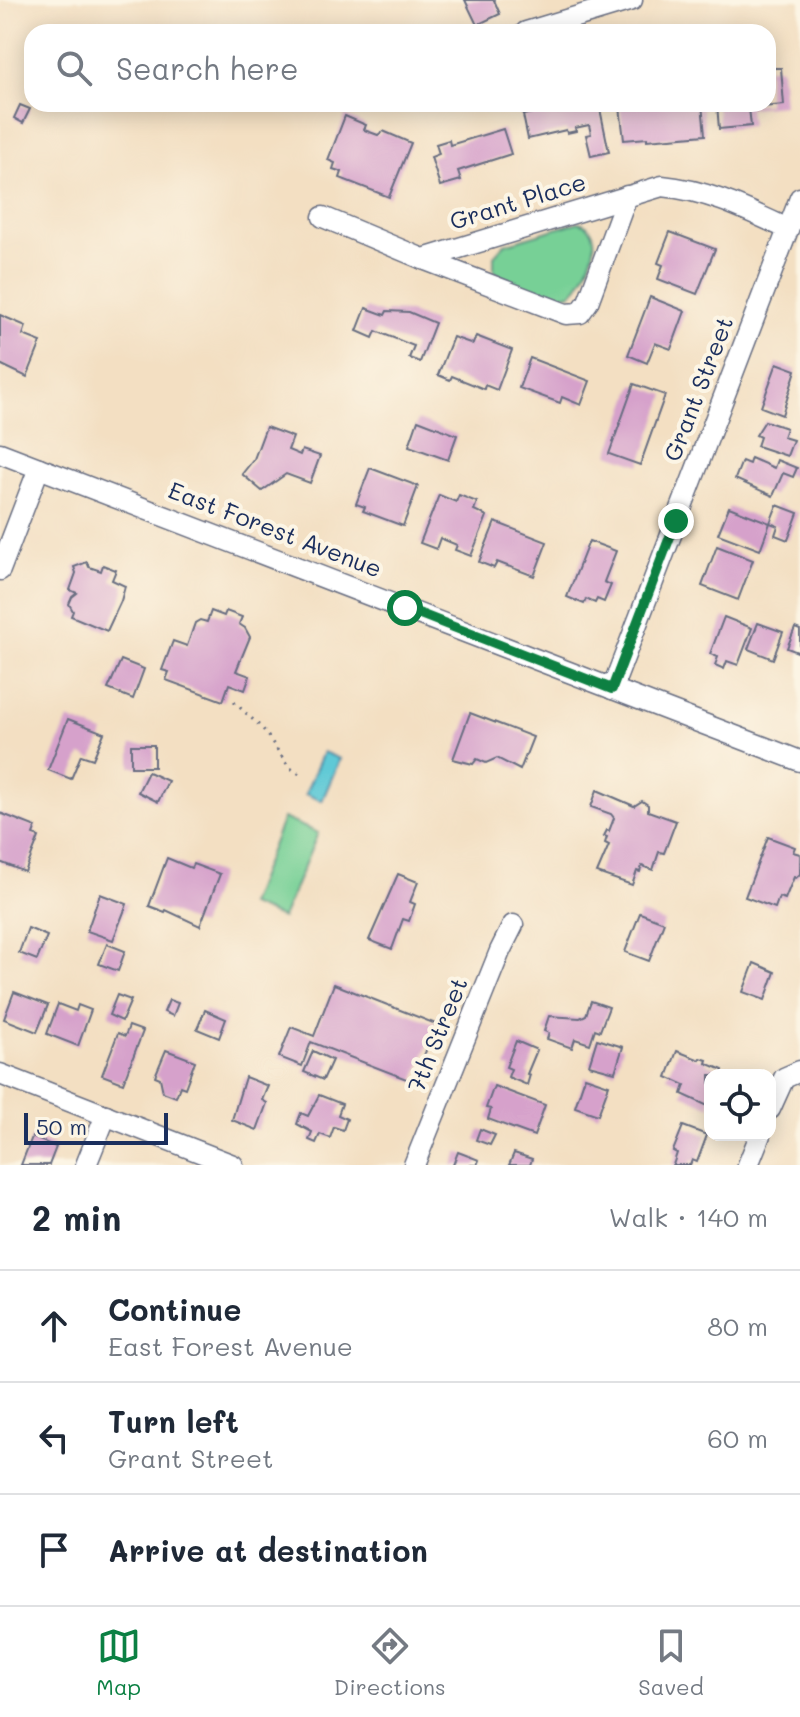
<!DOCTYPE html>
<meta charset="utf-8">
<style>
:root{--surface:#fff;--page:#f6f6f7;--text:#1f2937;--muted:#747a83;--line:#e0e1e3;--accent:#0b8043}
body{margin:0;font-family:Mali,sans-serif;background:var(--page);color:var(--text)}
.controls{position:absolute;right:24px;bottom:24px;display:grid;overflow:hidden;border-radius:16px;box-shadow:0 4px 20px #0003}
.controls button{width:72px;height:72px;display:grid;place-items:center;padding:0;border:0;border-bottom:2px solid var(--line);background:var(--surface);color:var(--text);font:40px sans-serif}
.scale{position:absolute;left:24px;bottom:20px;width:144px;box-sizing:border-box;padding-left:8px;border:4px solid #1b2f5e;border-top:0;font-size:22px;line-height:28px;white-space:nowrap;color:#1b2f5e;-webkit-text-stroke:6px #fcf5e5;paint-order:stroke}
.stop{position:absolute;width:24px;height:24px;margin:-18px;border:6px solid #0b8043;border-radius:50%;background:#fff}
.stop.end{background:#0b8043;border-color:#fff;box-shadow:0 2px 8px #0008}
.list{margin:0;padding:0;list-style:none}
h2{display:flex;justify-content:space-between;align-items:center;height:104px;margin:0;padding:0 32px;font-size:34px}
h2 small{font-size:26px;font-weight:400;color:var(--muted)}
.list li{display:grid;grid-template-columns:52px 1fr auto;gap:24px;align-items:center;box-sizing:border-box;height:112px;padding:0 32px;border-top:2px solid var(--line)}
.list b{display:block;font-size:30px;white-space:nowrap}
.list p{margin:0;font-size:26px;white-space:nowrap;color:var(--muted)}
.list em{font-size:26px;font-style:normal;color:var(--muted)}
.icon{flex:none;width:44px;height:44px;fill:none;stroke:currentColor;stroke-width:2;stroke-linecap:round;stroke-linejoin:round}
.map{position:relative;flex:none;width:800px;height:1165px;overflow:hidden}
.search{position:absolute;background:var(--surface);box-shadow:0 4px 20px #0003;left:24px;right:24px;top:24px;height:88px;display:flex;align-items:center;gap:20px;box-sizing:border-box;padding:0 28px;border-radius:24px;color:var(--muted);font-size:30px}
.sheet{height:440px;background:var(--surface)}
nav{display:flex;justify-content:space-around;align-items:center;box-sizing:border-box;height:112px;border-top:2px solid var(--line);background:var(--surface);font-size:22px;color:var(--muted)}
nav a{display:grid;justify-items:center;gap:4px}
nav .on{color:var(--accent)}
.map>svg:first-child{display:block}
.green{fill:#77d096;stroke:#49807a;stroke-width:2}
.water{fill:#5ec9d6;stroke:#3c7c9a;stroke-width:2}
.building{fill:#d6a1cb}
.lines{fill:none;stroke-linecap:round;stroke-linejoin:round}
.minor-casing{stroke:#676d81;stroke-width:23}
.path{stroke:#676d81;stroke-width:3;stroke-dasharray:2 6;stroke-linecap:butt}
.minor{stroke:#fff;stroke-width:20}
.route{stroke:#0b8043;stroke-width:10}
.labels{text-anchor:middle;stroke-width:8;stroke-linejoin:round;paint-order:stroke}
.street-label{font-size:24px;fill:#1b2f5e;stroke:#fcf5e5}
</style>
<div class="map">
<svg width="800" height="1165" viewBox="0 0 800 1165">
<rect width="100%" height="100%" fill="#fcf5e5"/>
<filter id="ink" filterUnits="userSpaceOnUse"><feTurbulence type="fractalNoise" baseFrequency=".0125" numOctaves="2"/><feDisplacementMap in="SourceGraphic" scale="16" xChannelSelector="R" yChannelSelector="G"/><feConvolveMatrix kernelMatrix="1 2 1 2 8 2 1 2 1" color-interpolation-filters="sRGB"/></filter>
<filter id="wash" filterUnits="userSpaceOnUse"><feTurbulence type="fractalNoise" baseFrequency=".006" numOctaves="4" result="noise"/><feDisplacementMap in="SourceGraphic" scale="32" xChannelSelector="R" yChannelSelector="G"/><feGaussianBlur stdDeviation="1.8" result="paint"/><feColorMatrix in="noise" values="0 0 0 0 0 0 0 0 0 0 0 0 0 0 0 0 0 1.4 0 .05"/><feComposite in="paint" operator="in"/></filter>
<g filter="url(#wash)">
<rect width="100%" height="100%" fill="#f3dfc2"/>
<!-- green -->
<g class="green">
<path d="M578 222C611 228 586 279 572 293 553 300 509 285 494 271V256L505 244Z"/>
<path d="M283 818 318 833 282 918 249 905Z"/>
</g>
<!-- water -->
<path class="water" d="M323 752 340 759 322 801 305 794Z"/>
<g id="blocks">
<!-- building -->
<g class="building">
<path d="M465 0H494L500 14 477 25Z"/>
<path d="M768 68H781L784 105 749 108 751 126 719 129 717 104H768Z"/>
<path d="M572 104H599L609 152 591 156 586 135 591 134 589 125 575 128 576 131 567 133 566 130 528 139 523 115Z"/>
<path d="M647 104H702L705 135 647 140V138L624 140 620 107Z"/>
<path d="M20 105 30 109 23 123 14 118Z"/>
<path d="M345 116 366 125 364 130 378 135 383 131 411 143 389 197 340 178 342 172 333 169 335 163 328 160Z"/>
<path d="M503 129 511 154 458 171 461 180 440 186 431 157 439 154 436 144 449 140 450 145Z"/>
<path d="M670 232 715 249 697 294 658 279 663 265 658 263Z"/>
<path d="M650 297 685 311 671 349 655 343 647 363 628 355Z"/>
<path d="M366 308 385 315 387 311 409 312 435 323 420 362 409 358 414 346 376 331 373 338 357 331Z"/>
<path d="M0 315 26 326 23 335 41 342 27 377 0 364Z"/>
<path d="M476 336 512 350 497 390 485 385 484 389 452 376 450 380 438 375 453 337 473 344Z"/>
<path d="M530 358 590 381 581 405 562 397 560 403 519 388Z"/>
<path d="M777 363 796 370 782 415 761 407Z"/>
<path d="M634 384 665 395 640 465 609 454Z"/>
<path d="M418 420 457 435 448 460 409 446Z"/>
<path d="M765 421 786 428 783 437 793 440 787 456 757 446 760 437 756 435Z"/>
<path d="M266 427 293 437 288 450 300 455 302 450 320 456 310 483 286 474 262 491 242 474 254 459Z"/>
<path d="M751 458 774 468 777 460 797 468 793 477 783 473 773 496 735 479 742 461 749 464Z"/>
<path d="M370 468 418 486 403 526 363 511 365 507 356 504Z"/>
<path d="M439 495 456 502 459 495 477 502 474 510 487 516 471 556 455 550 457 545 440 538 436 549 420 543Z"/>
<path d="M777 505 798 513 788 540 775 535 778 526 770 523Z"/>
<path d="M729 507 770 523 760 550 718 534Z"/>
<path d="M495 522 547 542 534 576 497 562 494 568 479 562Z"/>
<path d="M589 541 616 551 604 582 611 585 604 602 597 599 595 603 586 599 584 604 567 597Z"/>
<path d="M717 546 753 560 738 600 702 586Z"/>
<path d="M87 562 89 567 101 571 103 565 116 570 112 580 125 586 121 601 107 631 71 616 73 611 69 604 72 597 77 593 70 590 76 573 74 567Z"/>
<path d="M211 611 224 616 226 611 242 617 239 624 245 628 250 637 236 671 250 676 245 690 229 684 223 701 166 680 169 672 162 670 173 641 187 646 195 623 200 620 207 622Z"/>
<path d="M724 617 752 628 738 665 727 661 724 669 715 665 718 657 710 654Z"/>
<path d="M758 623 783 632 773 659 748 649Z"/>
<path d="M795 628 800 630V653L787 648Z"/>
<path d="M121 660 144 669 133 699 108 689Z"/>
<path d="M470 713 533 737 520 770 497 758 486 763 477 759 473 764 453 759Z"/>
<path d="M68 719 104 733 93 759 81 755 71 779 48 770Z"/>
<rect x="131" y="745" width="23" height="22"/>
<path d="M148 772 168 781 158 802 138 792Z"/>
<path d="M597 790 634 806 642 801 648 805V811L676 821 664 853 659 852 653 870 642 866 640 872 637 871 632 885 597 873 609 845 605 843 607 837 604 836 607 830 609 831 614 818 611 814 591 807Z"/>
<path d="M0 813 36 827 33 835 39 837 25 872 0 862Z"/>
<path d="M768 837 795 847 793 852 800 854V874L796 878 794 877 785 899 779 897 775 908 745 897Z"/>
<path d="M167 858 191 868 193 864 220 874 200 926 166 910 165 912 149 906Z"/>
<path d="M398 874 418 882 410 902 415 904 409 921 403 919 392 949 369 940Z"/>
<path d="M100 894 127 904 113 940 87 931Z"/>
<path d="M640 913 664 922 649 961 625 952Z"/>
<path d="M28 928 47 936 37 960 19 953Z"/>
<path d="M107 944 125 951 118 971 99 964Z"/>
<path d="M754 963 775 972 765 1000 743 992Z"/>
<path d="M334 984 436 1024 414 1082 311 1042 302 1066 279 1057 291 1027 314 1036Z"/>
<path d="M14 992 48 1005 37 1032 4 1019Z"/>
<path d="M117 995 131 1000 122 1021 109 1015Z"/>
<path d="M169 1000 178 1003 173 1016 164 1012Z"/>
<path d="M591 1001 609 1007 600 1031 595 1029 590 1044 575 1039 572 1048 547 1039 549 1033 544 1031 549 1016 580 1018 586 1015Z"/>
<path d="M58 1004 76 1011 78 1005 91 1010 78 1046 47 1034Z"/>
<path d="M205 1010 226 1019 219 1038 197 1029Z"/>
<path d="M129 1026 143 1031 123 1083 102 1075 118 1033 125 1036Z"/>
<path d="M597 1039 623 1047 615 1072 589 1065Z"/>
<path d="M516 1041 537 1050 527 1074 530 1075 527 1085 508 1077 511 1069 506 1067Z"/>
<path d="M166 1050 195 1061 185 1088 180 1086 176 1097 163 1092 160 1078 155 1076Z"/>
<path d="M313 1051 332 1060 323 1080 304 1072Z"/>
<path d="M677 1051 700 1060 701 1058 707 1060 706 1063 723 1070 721 1075H710V1107L682 1094 685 1085 667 1077Z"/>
<path d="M245 1077 268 1086 262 1100 267 1103 257 1130 232 1120Z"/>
<path d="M585 1077 609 1085 598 1115 575 1107Z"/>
<path d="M494 1086 545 1105 534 1136 488 1119 491 1109 486 1108Z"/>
<path d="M319 1095 342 1104 338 1115 347 1119 343 1130 334 1127 330 1138 320 1134 316 1143 309 1140 312 1132 297 1124 301 1113 308 1116Z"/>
<path d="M683 1126 707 1135 697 1162 692 1160 690 1165H673L677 1153 673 1151Z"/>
<path d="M480 1129 495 1135 490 1145 476 1140Z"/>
<path d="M32 1137 56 1147 49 1165H21Z"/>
<path d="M458 1152 479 1160 477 1165H453Z"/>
<path d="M514 1153 532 1159 530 1165H509Z"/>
</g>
</g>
</g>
<g filter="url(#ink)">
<use href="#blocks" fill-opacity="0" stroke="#676d81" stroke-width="2"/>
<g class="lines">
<!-- minor casing -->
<g class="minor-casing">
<g id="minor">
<path d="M526 32 632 0"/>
<path d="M323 217 423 259 662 186C707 190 747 210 788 229"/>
<path d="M423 259 566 314 580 313 588 302 627 196"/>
<path d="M0 453 800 761"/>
<path d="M0 570 39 468"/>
<path d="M612 689 800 198"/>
<path d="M0 1074 233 1165"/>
<path d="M770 1109 784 1078 800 1071"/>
<path d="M86 1165 106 1115"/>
<path d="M414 1165 500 951 513 925"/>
<path d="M748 1165 760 1135"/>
</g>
</g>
<!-- path -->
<path class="path" d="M234 702 263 729 289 767 301 775"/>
<!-- minor -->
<use href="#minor" class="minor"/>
</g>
</g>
<g class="lines" filter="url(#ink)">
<!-- route -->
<path class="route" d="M405 608 612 689 676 521"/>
</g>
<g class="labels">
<!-- street labels -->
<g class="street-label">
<text transform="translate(518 202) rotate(-17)" y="8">Grant Place</text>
<text transform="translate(699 389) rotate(-69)" y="8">Grant Street</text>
<text transform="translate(275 530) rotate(21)" y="8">East Forest Avenue</text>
<text transform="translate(438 1035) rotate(-68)" y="8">7th Street</text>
</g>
</g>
</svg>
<div class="controls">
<button><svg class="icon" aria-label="locate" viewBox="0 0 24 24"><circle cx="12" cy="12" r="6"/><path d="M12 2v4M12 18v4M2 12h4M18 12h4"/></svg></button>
</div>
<div class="scale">50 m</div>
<div class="stop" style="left:405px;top:608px"></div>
<div class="stop end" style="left:676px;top:521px"></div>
<div class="search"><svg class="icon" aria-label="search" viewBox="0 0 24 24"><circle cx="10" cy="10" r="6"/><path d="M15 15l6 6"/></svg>Search here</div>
</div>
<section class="sheet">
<h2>2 min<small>Walk · 140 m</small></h2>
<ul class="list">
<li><svg class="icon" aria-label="ahead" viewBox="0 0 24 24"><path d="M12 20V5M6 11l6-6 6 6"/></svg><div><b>Continue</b><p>East Forest Avenue</p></div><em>80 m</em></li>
<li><svg class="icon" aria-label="left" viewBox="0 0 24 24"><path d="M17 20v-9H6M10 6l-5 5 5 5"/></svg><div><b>Turn left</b><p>Grant Street</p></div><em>60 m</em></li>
<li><svg class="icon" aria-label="arrive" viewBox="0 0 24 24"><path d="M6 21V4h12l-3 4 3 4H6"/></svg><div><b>Arrive at destination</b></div></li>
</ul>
</section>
<nav>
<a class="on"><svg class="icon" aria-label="map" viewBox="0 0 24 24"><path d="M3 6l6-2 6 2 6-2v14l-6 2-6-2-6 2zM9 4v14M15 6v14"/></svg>Map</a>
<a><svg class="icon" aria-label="directions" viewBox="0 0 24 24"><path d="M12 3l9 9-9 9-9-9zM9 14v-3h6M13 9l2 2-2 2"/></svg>Directions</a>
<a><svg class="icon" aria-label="saved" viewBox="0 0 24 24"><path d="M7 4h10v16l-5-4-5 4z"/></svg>Saved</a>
</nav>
